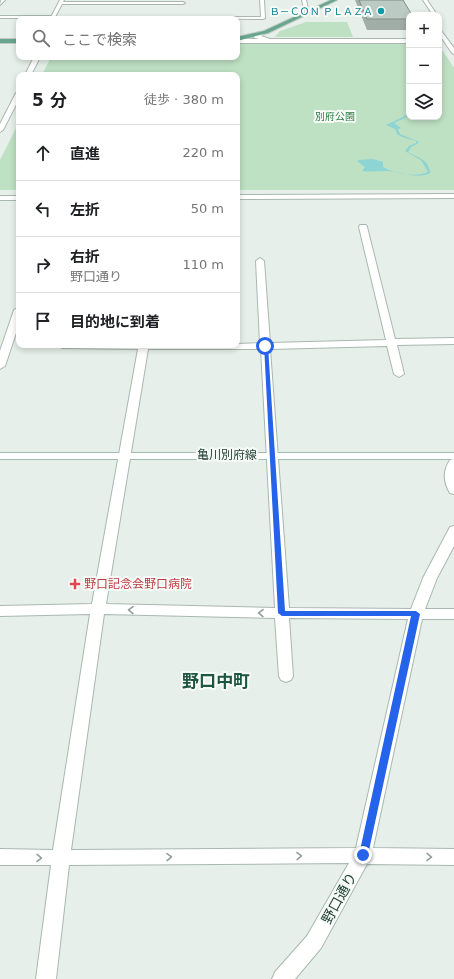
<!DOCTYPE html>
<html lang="ja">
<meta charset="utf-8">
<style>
:root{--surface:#fff;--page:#f2f2f2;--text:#202124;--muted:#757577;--line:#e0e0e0}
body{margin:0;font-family:"DejaVu Sans","Noto Sans JP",sans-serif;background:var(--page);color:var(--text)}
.controls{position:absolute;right:12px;top:12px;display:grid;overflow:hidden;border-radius:8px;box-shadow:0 2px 6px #0003}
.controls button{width:36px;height:36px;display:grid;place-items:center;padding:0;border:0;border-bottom:1px solid var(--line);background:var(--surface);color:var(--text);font:20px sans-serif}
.stop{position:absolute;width:12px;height:12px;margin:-9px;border:3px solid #2563eb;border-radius:50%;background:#fff}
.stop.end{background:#2563eb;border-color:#fff;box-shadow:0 1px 4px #0008}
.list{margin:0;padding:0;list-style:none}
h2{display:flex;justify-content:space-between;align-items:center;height:52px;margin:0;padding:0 16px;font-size:17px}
h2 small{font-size:13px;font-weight:400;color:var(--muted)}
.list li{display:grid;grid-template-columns:26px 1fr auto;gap:12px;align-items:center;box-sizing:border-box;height:56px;padding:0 16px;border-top:1px solid var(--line)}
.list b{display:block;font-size:15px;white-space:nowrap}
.list p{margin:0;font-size:13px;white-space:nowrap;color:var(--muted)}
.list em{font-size:13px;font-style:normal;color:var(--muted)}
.icon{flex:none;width:22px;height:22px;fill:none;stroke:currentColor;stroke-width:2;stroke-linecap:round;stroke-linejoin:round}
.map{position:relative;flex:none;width:454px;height:979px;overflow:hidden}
.search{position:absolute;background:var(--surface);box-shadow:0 2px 6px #0003;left:16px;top:16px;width:224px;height:44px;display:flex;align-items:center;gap:10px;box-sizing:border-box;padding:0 14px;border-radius:8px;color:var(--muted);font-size:15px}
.panel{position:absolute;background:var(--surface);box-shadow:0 2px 6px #0003;left:16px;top:72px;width:224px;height:276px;border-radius:8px}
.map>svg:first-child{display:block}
.green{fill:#bee0c3}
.water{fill:#8dd4d5}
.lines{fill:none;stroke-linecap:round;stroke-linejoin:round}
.minor-casing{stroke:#a8b8b0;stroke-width:2}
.tertiary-casing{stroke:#a8b8b0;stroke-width:2}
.secondary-casing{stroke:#a3bbb0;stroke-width:2}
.primary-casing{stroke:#c1cac7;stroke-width:2}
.minor{fill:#fff;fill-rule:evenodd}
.tertiary{fill:#fff;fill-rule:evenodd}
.secondary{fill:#fff;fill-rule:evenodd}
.primary{fill:#69a68e;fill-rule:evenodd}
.wall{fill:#a1aea7}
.building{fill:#bbcac2;stroke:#838d88}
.oneway{stroke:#91a09a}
.route{fill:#2563eb}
.culture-dot{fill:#0f9aa8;stroke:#f7fbf8;stroke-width:1.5}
.health-dot{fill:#e0444e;stroke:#f7fbf8;stroke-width:1.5}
.labels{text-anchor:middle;stroke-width:4;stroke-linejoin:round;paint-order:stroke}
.far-culture-label{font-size:10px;fill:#0d838f;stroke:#f7fbf8;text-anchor:end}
.far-park-label{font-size:10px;fill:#2c7b3f;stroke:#f7fbf8}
.street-label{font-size:12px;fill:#234236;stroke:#f7fbf8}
.health-label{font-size:12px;fill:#be3a42;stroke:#f7fbf8;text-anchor:start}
.near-street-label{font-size:14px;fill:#234236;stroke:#f7fbf8}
.near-quarter-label{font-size:17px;font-weight:bold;fill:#1e5640;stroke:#f7fbf8}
</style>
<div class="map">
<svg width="454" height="979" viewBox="0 0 454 979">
<rect width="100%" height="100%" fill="#e6efe9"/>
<!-- green -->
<g class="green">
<path d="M306 22H347L353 37H275L280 31Z"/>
<path d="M237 43H409V117H439V45L454 68V190H237V75H42L51 57H237Z"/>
<path d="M19 122V190H0V160Z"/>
</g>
<!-- water -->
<path class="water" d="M409 114 405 118 394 123 401 128 398 129 400 134 419 142 417 144 411 147 408 152C418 158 429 159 430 173 417 180 401 171 387 171 379 171 371 172 362 171L365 167 357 161 359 160 373 159 383 162V167C393 173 417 178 428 172L421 160 405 151 409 146 416 143V141L402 137 397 134 395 129 386 125Z"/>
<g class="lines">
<!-- minor casing -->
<g class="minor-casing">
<g id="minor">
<path d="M1 0H5L0 5Z"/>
<path d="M260 0H264L265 18 263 19 179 18 181 17H261Z"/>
<path d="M302 0H306L309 13 305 12Z"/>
<path d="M60 2H183L185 3 183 4H58Z"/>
<path d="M0 16H53L55 17 53 18H0Z"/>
<path d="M259 32 264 33 261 36 276 41 273 43 255 38 254 37Z"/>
<path d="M360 225H366L367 227 395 339 454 338V344L397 345 404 374 399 377 394 374 387 346 270 349 289 608 411 609 423 578 450 527 454 526V546L437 578 425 609H454V619H422L373 848 454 849V865L367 864 321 948 295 979H272L275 972 307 936 349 863 69 865 56 979H36L51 865H0V849L53 850 90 614 0 616V606L92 604 138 349 62 348 57 345H237V344L260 343 256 261 260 258 264 261 270 343 386 340 359 227ZM148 349H261L275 608 106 604ZM104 614 275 618 279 676 281 680 286 682 291 680 293 676 289 618 408 619 356 848 71 850Z"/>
<path d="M19 307V324L5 366 0 369V351L14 310Z"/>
<path d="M454 459V494L450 493C443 482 443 470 450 460Z"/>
</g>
</g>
<!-- tertiary casing -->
<g class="tertiary-casing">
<g id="tertiary">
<path d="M60 0H64L54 19H50Z"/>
<path d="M423 0H427L437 15H433Z"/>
<path d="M439 28 454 48V54L452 53 439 34Z"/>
<rect x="237" y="39" width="172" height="4"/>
<path d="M34 57H40L31 75H25Z"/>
<path d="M19 91V99L3 130 0 132V124L16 93Z"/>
<path d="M454 194V198L237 199V195Z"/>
<rect x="0" y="196" width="19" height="4"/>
</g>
</g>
<!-- secondary casing -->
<g class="secondary-casing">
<rect id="secondary" x="0" y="453" width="454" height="6"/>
</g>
<!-- primary casing -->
<g class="primary-casing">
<g id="primary">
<path d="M331 0H337L268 33 237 41V37L264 31Z"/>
<rect x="0" y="39" width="19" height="4"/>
</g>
</g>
<!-- minor -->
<use href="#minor" class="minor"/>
<!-- tertiary -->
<use href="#tertiary" class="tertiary"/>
<!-- secondary -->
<use href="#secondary" class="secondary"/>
<!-- primary -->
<use href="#primary" class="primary"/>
</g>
<!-- wall -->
<path class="wall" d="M355 0H403L409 15V30H367Z"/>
<!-- building -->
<path class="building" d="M359 0H403L412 15H409V19H367Z"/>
<!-- one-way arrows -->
<defs><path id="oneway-chevron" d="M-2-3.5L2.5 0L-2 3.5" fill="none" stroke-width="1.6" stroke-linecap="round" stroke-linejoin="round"/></defs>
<g class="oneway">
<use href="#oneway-chevron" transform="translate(131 610) rotate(-179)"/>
<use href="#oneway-chevron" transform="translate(261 613) rotate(-179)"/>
<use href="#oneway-chevron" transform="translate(299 856) rotate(-1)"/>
<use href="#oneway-chevron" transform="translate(169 857) rotate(-1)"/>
<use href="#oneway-chevron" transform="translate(429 857) rotate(1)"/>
<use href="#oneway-chevron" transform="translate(39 858) rotate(1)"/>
</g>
<!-- route -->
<path class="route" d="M264 345 268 346 285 611H416L420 614 368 855 367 858 363 859 360 858 359 855 411 616H282L278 613Z"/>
<!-- markers -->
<circle class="culture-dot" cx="381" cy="11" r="4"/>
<path class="health-dot" d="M73 578h4v4h4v4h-4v4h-4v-4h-4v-4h4z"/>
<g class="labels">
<!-- far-culture labels -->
<g class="far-culture-label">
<text x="373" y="15">Ｂ－ＣＯＮ ＰＬＡＺＡ</text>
</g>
<!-- far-park labels -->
<g class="far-park-label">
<text x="335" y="120">別府公園</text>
</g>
<!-- street labels -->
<g class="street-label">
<text x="227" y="459">亀川別府線</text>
</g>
<!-- health labels -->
<g class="health-label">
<text x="84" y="588">野口記念会野口病院</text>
</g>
<!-- near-street labels -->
<g class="near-street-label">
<text transform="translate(339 898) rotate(-61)" y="5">野口通り</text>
</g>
<!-- near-quarter labels -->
<g class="near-quarter-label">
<text x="216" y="687">野口中町</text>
</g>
</g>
</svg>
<div class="controls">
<button>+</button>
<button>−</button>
<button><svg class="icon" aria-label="layers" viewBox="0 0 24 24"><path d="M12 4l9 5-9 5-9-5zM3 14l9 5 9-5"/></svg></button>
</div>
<div class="stop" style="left:265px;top:346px"></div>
<div class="stop end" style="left:363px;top:855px"></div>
<div class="search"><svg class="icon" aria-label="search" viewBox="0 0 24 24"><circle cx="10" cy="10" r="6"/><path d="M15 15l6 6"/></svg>ここで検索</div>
<section class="panel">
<h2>5 分<small>徒歩 · 380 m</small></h2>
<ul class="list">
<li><svg class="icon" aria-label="ahead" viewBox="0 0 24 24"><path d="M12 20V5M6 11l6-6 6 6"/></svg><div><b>直進</b></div><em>220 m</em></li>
<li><svg class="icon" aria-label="left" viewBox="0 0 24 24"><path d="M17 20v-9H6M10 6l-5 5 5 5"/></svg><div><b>左折</b></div><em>50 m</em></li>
<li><svg class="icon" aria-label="right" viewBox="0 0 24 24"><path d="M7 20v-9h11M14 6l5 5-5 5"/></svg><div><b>右折</b><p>野口通り</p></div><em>110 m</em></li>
<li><svg class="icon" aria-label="arrive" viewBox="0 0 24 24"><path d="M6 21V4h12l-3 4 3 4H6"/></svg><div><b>目的地に到着</b></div></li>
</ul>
</section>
</div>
